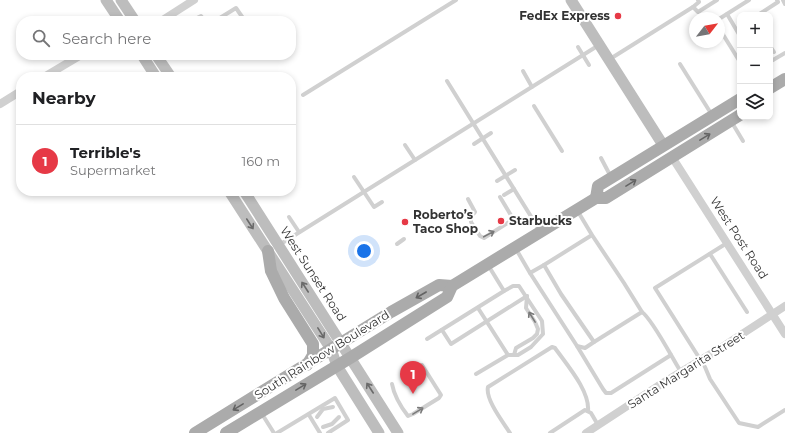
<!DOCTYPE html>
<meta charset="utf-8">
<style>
:root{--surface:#fff;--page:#f2f2f2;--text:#202124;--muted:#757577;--line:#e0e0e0;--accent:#e63946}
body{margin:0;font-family:Montserrat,sans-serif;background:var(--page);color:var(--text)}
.controls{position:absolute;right:12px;top:12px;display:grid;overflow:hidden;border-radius:8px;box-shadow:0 2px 6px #0003}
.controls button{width:36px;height:36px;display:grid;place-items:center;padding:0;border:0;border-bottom:1px solid var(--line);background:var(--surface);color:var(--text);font:20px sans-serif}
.compass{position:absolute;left:689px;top:12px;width:36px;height:36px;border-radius:50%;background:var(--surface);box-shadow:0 2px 6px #0003;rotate:59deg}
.you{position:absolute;left:364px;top:251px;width:14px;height:14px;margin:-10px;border:3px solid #fff;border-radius:50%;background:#1a73e8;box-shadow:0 0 0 6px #1a73e833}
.badge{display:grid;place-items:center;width:26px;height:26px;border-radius:50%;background:var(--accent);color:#fff;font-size:13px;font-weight:700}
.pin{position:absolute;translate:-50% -33px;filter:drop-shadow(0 1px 2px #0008)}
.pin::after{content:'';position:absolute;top:21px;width:14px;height:12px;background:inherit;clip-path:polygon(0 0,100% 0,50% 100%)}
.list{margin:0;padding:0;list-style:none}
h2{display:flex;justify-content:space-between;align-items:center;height:52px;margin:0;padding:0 16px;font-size:17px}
h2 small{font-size:13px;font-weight:400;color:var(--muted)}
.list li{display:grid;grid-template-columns:26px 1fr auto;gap:12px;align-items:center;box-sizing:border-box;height:72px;padding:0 16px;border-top:1px solid var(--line)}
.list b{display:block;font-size:15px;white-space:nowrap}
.list p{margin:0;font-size:13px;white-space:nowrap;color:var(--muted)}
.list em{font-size:13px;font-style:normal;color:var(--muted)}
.icon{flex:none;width:22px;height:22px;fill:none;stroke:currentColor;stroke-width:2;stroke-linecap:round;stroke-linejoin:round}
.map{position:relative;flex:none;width:785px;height:433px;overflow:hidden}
.search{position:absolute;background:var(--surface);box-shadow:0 2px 6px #0003;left:16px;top:16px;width:280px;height:44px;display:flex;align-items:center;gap:10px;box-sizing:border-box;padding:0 14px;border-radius:16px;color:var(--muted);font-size:15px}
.panel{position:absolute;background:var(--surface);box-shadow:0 2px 6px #0003;left:16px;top:72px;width:280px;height:124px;border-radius:16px}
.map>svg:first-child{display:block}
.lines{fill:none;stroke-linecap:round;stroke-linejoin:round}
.lane{stroke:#d0d0d0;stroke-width:4}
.street{stroke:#d0d0d0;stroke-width:8}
.secondary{stroke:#bdbdbd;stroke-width:11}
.primary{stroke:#ababab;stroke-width:12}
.oneway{stroke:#636363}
.oneway2{stroke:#6a6a6a}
.oneway3{stroke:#7a7a7a}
.poi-dot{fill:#e63946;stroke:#fff;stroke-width:1.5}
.labels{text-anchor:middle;stroke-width:4;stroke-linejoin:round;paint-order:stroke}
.poi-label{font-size:12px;font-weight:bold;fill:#333;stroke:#fff;text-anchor:start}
.street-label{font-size:12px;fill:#333;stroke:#fff}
</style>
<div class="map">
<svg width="785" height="433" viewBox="0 0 785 433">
<rect width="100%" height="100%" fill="#fff"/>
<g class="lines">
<!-- lane -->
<g class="lane">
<path d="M783 0 785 4"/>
<path d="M693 7 699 2 698 0"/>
<path d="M727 14 740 36"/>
<path d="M758 15 778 2 777 0"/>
<path d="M719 19 749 0"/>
<path d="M191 21 201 16 205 21"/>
<path d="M215 21 236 8 245 21"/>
<path d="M719 28 740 62"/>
<path d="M770 46 774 52"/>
<path d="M578 47 589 65"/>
<path d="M610 59 693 7 698 12 717 0"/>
<path d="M770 61 773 60 785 53"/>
<path d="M680 64 712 115"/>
<path d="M523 71 532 87"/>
<path d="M447 81 540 231"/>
<path d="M303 95 456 0"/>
<path d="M534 106 562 151"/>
<path d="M731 121 743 141"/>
<path d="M474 144 491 133"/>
<path d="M405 145 415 160"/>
<path d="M601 158 611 177"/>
<path d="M354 177 374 207 382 202"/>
<path d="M497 181 515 170"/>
<path d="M504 195 514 189"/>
<path d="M468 199 475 212 471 217V222L480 236 484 238 512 220V217L500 197"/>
<path d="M577 210 592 235 544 265 561 294 594 342 642 312 624 283 592 235"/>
<path d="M289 217 299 232"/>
<path d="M727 243 655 288 705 367 710 379 739 423 758 427 785 410"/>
<path d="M397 244 404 239"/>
<path d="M279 245 599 45"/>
<path d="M516 249 530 273 544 265"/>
<path d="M710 254 747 312"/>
<path d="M530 273 577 346 585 348 594 342"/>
<path d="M478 308 508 355"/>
<path d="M642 312C653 320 672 358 681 372"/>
<path d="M442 330 451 344 527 296"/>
<path d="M427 339 504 291 488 265"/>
<path d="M577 346 603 389 606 393H611L671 355"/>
<path d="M514 355 516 348 533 338 537 334 538 329 535 322 526 308 527 296"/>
<path d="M476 374 508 355H518L531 347 543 334 542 321 519 286H513L504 291"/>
<path d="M392 384C394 395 401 407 408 416L413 414 439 398 441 395 422 365"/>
<path d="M262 414 274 433"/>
<path d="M309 415 320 433"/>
<path d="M317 417 323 409 333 407"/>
<path d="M323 427 332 424 339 417"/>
<path d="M277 433 335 398 348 420 328 433"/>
<path d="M510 433C503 422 485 399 488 387L552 347 555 348C567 365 590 391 588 411"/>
<path d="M550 433 585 410 591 413 598 425"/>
</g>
<!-- street -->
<g class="street">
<path d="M161 21 194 0"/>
<path d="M44 77 81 55"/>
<path d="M0 104 21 91"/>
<path d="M672 157 785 334"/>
<path d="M586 433 658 386 719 349 785 306"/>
</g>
<!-- secondary -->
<g class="secondary">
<path d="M106 0 120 21"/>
<path d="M121 0 135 21"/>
<path d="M571 0 663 145"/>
<path d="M142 55 156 77"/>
<path d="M156 55 171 77"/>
<path d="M229 191 331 349 337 366 379 433"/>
<path d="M244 191 398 433"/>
</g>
<!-- primary -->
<g class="primary">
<path d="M770 88 785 79"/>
<path d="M596 198 598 186 740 99"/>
<path d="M268 251 271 271 284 298 313 344V355L307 365"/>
<path d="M195 433 391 312 439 285 452 286"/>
<path d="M226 433 350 358 447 297 452 286 596 198H606L740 115"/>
</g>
</g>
<!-- one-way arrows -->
<defs><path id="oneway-shaft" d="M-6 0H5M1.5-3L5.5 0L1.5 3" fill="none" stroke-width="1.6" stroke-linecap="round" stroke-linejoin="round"/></defs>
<g class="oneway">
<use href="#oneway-shaft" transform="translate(705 137) rotate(-31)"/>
<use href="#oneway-shaft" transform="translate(631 183) rotate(-32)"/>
<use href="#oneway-shaft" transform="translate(421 295) rotate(150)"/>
<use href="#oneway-shaft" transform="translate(301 387) rotate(-31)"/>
<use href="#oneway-shaft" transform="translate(238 407) rotate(149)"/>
</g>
<g class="oneway2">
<use href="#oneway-shaft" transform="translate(250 224) rotate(57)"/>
<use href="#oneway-shaft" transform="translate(305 287) rotate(-123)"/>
<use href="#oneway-shaft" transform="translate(321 333) rotate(58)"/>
<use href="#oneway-shaft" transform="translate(370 388) rotate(-123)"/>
</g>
<g class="oneway3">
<use href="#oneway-shaft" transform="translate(489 234) rotate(-28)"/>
<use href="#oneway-shaft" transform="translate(532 317) rotate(-122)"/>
<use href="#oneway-shaft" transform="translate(418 411) rotate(-31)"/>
</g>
<!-- markers -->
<g class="poi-dot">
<circle cx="618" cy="16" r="4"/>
<circle cx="501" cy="221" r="4"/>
<circle cx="405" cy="222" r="4"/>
</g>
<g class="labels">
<!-- poi labels -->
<g class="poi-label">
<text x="610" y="20" text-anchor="end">FedEx Express</text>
<text x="413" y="219">Roberto’s<tspan x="413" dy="14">Taco Shop</tspan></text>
<text x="509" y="225">Starbucks</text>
</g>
<!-- street labels -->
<g class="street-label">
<text transform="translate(739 238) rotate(57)" y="4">West Post Road</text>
<text transform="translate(313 274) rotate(57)" y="4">West Sunset Road</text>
<text transform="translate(322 355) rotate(-32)" y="4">South Rainbow Boulevard</text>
<text transform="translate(686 370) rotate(-32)" y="4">Santa Margarita Street</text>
</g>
</g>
</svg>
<div class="controls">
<button>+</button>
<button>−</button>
<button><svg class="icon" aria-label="layers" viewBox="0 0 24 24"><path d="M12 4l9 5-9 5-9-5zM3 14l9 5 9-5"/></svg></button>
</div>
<svg class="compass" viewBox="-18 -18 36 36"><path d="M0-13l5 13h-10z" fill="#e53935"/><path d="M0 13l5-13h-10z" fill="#757577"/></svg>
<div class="you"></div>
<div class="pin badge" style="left:413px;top:394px">1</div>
<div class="search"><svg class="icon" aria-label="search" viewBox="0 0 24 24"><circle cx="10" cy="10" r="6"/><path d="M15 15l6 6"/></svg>Search here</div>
<section class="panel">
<h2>Nearby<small></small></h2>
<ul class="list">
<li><span class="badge">1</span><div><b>Terrible's</b><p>Supermarket</p></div><em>160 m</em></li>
</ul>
</section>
</div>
